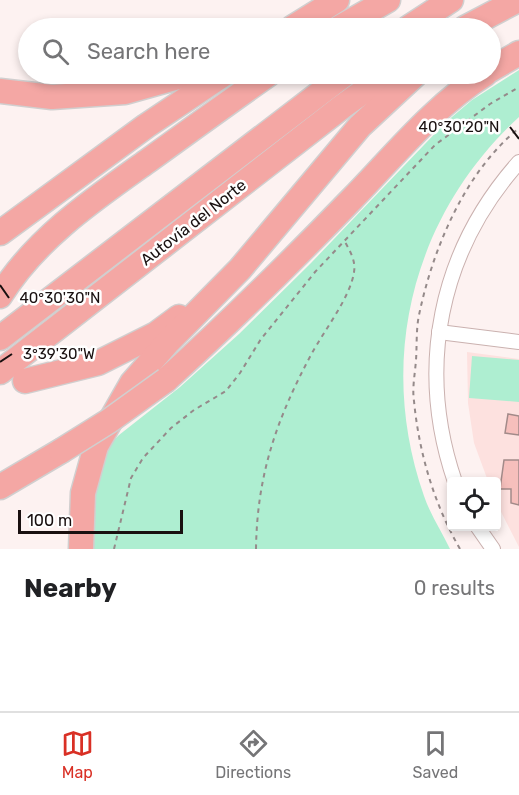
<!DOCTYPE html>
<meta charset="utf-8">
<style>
:root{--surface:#fff;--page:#f6f6f6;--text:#202124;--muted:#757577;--line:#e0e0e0;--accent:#d93025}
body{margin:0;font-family:Rubik,sans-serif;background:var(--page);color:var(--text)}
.controls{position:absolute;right:18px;bottom:18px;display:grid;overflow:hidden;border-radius:6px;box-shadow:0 3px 9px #0003}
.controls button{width:54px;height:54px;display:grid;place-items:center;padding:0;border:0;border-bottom:2px solid var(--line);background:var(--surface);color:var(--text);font:30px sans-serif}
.scale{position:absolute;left:18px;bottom:15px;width:165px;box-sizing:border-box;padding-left:6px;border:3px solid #191010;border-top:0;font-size:16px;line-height:21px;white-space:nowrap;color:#191010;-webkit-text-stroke:4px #fff;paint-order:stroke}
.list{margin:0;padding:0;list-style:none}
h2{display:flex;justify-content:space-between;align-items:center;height:78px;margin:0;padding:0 24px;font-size:26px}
h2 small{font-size:20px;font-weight:400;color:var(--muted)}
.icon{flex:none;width:33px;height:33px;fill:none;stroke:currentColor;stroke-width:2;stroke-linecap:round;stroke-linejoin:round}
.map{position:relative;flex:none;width:519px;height:549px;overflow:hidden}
.search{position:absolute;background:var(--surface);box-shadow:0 3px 9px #0003;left:18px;right:18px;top:18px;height:66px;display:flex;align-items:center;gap:15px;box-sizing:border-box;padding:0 21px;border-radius:33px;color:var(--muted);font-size:22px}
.sheet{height:162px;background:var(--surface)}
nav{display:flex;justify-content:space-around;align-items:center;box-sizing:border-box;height:84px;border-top:2px solid var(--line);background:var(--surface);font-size:16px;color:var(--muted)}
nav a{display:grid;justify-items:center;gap:3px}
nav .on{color:var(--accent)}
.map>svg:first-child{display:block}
.built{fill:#fde1df}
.green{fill:#aeeed1}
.building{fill:#f6bfbc;stroke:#a28a89;stroke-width:1.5}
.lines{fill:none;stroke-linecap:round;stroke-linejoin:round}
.street-casing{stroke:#cab1af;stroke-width:16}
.highway-casing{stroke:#d1cfcf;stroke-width:27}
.path{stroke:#958a8a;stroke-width:2;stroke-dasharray:4.5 4.5;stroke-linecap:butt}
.street{stroke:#fff;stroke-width:14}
.highway{stroke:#f4a7a4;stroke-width:24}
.highway-bridge-casing{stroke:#d1cfcf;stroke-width:27;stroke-linecap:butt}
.highway-bridge{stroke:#f4a7a4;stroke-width:24}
.ticks{fill:none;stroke:#191010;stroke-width:2}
.labels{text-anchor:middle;stroke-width:5;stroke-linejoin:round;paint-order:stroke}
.street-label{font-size:16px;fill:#191010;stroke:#fff}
.ticks-label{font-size:15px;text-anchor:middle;fill:#191010;stroke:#fff;stroke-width:5;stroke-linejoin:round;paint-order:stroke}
</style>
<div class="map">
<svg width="519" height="549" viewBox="0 0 519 549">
<rect width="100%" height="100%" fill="#fdf2f1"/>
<!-- built -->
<path class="built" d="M467 352 519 359V547L497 504 496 482 488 481 474 443 468 403Z"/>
<!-- green -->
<g class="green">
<path d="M519 70V117C413 215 376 359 424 496 430 514 442 532 450 549H92V494L103 451 119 435 180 387 239 334 311 263 446 122 472 100Z"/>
<path d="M472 356 519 360V402L469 398Z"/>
</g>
<!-- building -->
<g class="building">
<path d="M508 414 519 416V435L505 433Z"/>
<path d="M504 460H519V505L511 503V489H500Z"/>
</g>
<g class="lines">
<!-- street casing -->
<g class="street-casing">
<g id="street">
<path d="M439 332 519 342"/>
<path d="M455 482C416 368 439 252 519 162"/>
<path d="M477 526 493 549"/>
</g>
</g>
<!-- highway casing -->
<g class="highway-casing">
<g id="highway">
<path d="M292 28 337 0"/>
<path d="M339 28 388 0"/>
<path d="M408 28 451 0"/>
<path d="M465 28 518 0"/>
<path d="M490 70 519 53"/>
<path d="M0 91 52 97 125 92 189 74"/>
<path d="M0 233 146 126 224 74"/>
<path d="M0 296C36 238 94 199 149 160 189 131 229 102 269 74"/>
<path d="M0 338 345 74"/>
<path d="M0 372 343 106 388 74"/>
<path d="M166 380C230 322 292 261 352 199 394 156 434 106 485 74"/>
<path d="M25 381 98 363 156 334 179 317"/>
<path d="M0 487 61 451"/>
<path d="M81 549 83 493 96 446 132 383 168 342 240 269 360 126 416 74"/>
</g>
</g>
<!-- path -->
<g class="path">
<path d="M114 549 131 478 143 458 171 428 194 410 226 391 240 373 261 339 315 272 435 145 490 104 519 87"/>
<path d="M256 549C257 474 277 418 312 353 324 331 351 296 354 272 356 261 350 251 345 242"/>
<path d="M460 549C434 504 419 453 414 401 412 388 415 374 416 360 417 346 416 329 419 315 433 248 465 172 519 128"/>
</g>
<!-- street -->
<use href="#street" class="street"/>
<!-- highway -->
<use href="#highway" class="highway"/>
<!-- highway-bridge casing -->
<g class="highway-bridge-casing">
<path id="highway-bridge" d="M61 451 109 421 166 380"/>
</g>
<!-- highway-bridge -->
<use href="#highway-bridge" class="highway-bridge"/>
</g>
<!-- ticks -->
<path class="ticks" d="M510 127 519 139M0 285 9 298M0 362 12 354"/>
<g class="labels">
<!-- street labels -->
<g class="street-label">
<text transform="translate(193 222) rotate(-38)" y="6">Autovía del Norte</text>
</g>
</g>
<g class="ticks-label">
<text x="459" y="132">40°30'20"N</text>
<text x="60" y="303">40°30'30"N</text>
<text x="59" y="359">3°39'30"W</text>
</g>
</svg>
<div class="controls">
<button><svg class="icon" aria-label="locate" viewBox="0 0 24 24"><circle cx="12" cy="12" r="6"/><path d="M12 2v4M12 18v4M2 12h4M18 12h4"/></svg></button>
</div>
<div class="scale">100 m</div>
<div class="search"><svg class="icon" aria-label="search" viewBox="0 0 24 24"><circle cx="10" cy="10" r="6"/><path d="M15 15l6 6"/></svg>Search here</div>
</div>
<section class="sheet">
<h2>Nearby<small>0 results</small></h2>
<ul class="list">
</ul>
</section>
<nav>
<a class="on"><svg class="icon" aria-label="map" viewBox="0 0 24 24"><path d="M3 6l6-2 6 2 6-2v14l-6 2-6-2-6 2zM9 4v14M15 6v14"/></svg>Map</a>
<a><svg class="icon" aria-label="directions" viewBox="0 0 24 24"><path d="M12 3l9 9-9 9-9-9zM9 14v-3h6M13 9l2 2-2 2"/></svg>Directions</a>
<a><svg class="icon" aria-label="saved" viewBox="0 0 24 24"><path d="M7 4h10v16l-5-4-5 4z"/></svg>Saved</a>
</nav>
